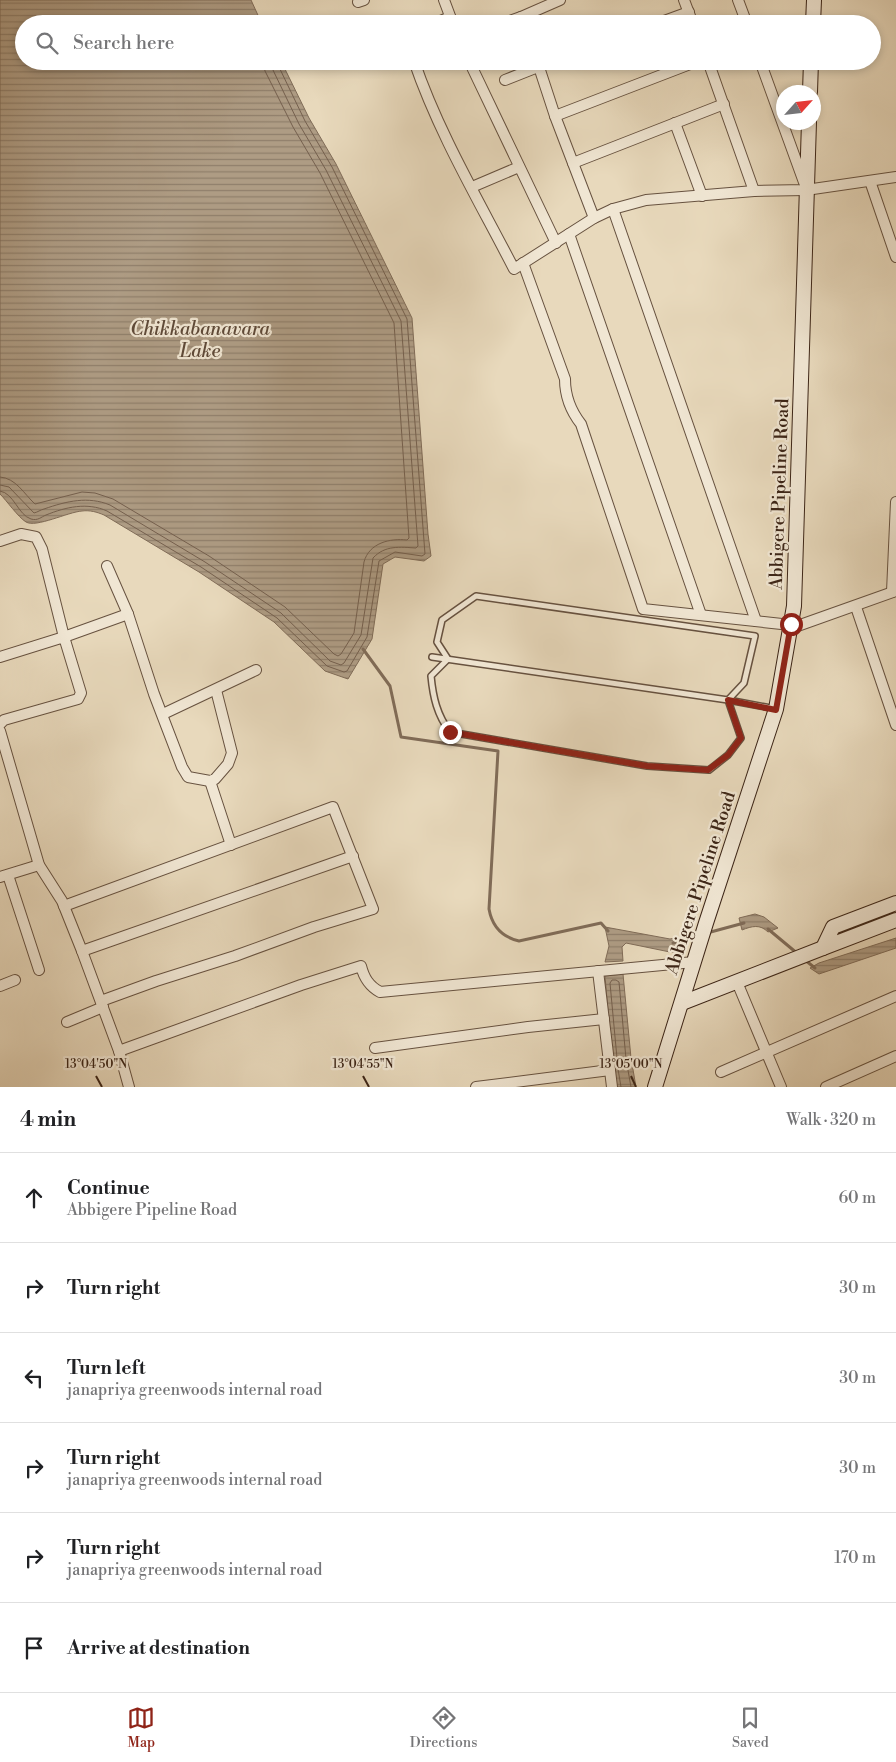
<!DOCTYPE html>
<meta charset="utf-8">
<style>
:root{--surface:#fff;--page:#f6f6f6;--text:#202124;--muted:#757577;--line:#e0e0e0;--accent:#8f2418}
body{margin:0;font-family:"Libre Bodoni",serif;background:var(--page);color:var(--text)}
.compass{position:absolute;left:776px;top:85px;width:45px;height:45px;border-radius:50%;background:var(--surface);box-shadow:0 2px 8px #0003;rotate:63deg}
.stop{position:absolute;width:15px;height:15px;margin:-11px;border:4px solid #8f2418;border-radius:50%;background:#fff}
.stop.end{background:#8f2418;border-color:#fff;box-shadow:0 1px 5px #0008}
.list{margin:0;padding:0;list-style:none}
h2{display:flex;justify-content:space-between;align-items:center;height:65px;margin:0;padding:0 20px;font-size:21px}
h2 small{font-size:16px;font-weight:400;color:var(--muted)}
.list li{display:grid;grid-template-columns:32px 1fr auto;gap:15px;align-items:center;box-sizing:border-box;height:90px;padding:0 20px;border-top:1px solid var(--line)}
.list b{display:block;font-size:19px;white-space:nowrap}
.list p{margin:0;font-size:16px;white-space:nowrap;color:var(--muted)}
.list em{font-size:16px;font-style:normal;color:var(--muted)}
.icon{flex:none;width:28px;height:28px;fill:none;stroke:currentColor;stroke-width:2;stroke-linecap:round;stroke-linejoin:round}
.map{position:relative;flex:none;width:896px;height:1087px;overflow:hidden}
.search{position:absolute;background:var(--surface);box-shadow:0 2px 8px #0003;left:15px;right:15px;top:15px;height:55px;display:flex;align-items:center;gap:12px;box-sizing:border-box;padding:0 18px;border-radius:28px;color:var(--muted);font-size:19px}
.sheet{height:605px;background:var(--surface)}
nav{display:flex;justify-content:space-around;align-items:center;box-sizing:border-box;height:70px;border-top:1px solid var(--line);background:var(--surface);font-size:14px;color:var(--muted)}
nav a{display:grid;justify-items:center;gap:2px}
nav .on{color:var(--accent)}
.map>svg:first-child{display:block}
.water{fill:url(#water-rules);stroke:#806c58}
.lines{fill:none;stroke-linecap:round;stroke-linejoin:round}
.shore{stroke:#75604e;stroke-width:1}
.stream{stroke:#806c58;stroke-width:3}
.lane-casing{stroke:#675240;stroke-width:8}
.street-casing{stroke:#675240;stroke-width:12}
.secondary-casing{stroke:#3c2517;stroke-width:16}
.lane{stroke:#f0e6d3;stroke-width:5}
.street{stroke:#f0e6d3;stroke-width:10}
.secondary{stroke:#f0e6d3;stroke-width:14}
.route{stroke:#8f2418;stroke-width:6}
.ticks{fill:none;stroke:#3c2517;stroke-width:2}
.labels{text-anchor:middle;stroke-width:4.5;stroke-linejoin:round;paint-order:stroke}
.street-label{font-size:18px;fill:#3c2517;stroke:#f0e6d3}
.water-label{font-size:19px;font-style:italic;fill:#5e4938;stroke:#f0e6d3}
.ticks-label{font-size:12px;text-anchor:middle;fill:#3c2517;stroke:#f0e6d3;stroke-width:4.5;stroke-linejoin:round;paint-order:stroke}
</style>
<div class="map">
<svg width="896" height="1087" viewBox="0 0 896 1087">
<defs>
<pattern id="water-rules" width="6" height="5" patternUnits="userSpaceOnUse" patternTransform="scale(1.25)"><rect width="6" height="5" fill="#ae9c84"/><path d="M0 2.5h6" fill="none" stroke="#8f7f6b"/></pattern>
</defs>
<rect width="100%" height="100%" fill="#e8d9bc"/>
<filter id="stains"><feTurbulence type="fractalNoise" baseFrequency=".004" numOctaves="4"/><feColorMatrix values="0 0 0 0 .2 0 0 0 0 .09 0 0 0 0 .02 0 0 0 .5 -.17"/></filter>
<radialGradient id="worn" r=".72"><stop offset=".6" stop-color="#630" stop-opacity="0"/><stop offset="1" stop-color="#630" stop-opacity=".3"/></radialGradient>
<!-- water -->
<g class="water">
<path d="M0 0H251L262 24H24V61H281L309 118 336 164 412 318 428 534 431 556 424 561 395 557 383 564 372 639 348 679 325 671 274 622 199 572 104 515C97 512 90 510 82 511 68 512 36 528 26 522 18 517 7 501 0 494Z"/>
<path d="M755 914 764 917 778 928 768 932C760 924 752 926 742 930L739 918Z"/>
<path d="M605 927 670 939 675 938 678 952H670L626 943 622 947 623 961 605 962 609 946Z"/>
<path d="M896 938V948L819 974 810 968 819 963Z"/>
<path d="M623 974 631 1058 636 1087H616L613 1070 605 976Z"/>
</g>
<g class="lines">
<!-- shore -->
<g class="shore">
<path d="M0 477C16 478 24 494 35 504L82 492 95 493 113 499 209 556 285 607 334 654 338 656 341 654 354 633 364 562C369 543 390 538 407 540L409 538 394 323 320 173 293 127 265 71 263 61"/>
<path d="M0 485 9 487 34 513C38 512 40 510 44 509 67 501 88 496 110 505L205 562 281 613 330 661 341 665 344 663 361 635 373 558C385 545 400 547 416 548L418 546 401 321 326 170 299 124 272 68 271 61"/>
<path d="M0 491C14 493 18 515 31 519 38 521 41 517 46 515 66 507 87 502 107 511L201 567 277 618 327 666 344 672 347 671 367 637 379 561 395 552 422 556 425 554 407 319 332 167 305 121 278 65 277 61"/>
<path d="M621 1087 618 1069 610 983 612 980H616L619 982 626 1059 631 1087"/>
</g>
<!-- stream -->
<g class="stream">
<path d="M363 649 390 686 401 737 498 751 489 909C492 926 502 937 519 941L601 923 608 931"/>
<path d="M768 929 798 954"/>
<path d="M707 933 744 923"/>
<path d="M673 943 698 935"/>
<path d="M805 960 815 968"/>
</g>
<!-- lane casing -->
<g class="lane-casing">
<g id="lane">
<path d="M476 596 755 636 744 683 728 700 741 738 728 755 709 770 647 766 450 732C437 715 433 697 431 676L448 659 437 642 442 620Z"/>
<path d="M432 657 728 700 776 709"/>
</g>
</g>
<!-- street casing -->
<g class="street-casing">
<g id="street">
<path d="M444 0 453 24"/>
<path d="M684 0 693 24"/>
<path d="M738 0 747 24"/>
<path d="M358 2 364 0"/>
<path d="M521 17 560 0"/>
<path d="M433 24 450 17"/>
<path d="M501 24 521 17 523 24"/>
<path d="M656 24 689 12"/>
<path d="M414 61C439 134 479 201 514 269L594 218 613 209 646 200 754 191 806 190 896 177"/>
<path d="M469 61 556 243"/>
<path d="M537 61 555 116 594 218"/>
<path d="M708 61 754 191"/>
<path d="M760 61 805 185"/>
<path d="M505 80 553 61"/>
<path d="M555 116 698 61"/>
<path d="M675 123 702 196"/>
<path d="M573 163 724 104"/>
<path d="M870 181 896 257"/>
<path d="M472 187 519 167"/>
<path d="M613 209 756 621"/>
<path d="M569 234 701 615"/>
<path d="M523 263 565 379C565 396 570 410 581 424L643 609 791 625"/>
<path d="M0 541 21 534 36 537 42 549 64 637 128 614"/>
<path d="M107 566 128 614 154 694 182 767 188 777 210 781 215 779 228 764 232 753 216 690"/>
<path d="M892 592 896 502"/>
<path d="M856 607 896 725"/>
<path d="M789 629 896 591"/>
<path d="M0 657 64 637 81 693 78 699 4 720 0 724"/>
<path d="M163 714 256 670"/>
<path d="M0 731 39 865 62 901 82 951 119 1051 129 1087"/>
<path d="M210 781 231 845"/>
<path d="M8 875 39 970"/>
<path d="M0 877 39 865"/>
<path d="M64 906 333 807 373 909 314 927 235 956 156 981 101 1001"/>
<path d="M82 951 353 856"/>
<path d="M598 971 612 1087"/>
<path d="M737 982 781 1087"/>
<path d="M0 986 15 980"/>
<path d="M67 1022 103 1007"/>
<path d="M375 1048 528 1027 604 1019"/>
<path d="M119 1051 301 985 361 966C364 978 369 986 380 992L694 962"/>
<path d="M721 1072 896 996"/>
<path d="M476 1087 610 1070"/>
<path d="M826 1087 896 1056"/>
</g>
</g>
<!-- secondary casing -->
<g class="secondary-casing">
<g id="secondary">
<path d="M813 24 814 0"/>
<path d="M810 92 811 61"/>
<path d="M896 903 833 927 823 948 896 920"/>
<path d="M682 1003 823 948"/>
<path d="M655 1087 706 923 776 709 794 606 809 122"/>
</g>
</g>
<!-- lane -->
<use href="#lane" class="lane"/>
<!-- street -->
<use href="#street" class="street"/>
<!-- secondary -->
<use href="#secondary" class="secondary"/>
</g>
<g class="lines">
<!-- route -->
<path class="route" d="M450 732 647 766 708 770 728 755 741 738 728 700 776 710 791 624"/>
</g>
<!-- ticks -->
<path class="ticks" d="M96 1076 102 1087M363 1076 369 1087M631 1076 636 1087"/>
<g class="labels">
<!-- street labels -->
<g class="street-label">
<text transform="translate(779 494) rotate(-88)" y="6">Abbigere Pipeline Road</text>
<text transform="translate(700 883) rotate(-72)" y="6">Abbigere Pipeline Road</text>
</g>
<!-- water labels -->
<g class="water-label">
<text x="200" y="335">Chikkabanavara<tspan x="200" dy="22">Lake</tspan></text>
</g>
</g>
<g class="ticks-label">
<text x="96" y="1068">13°04'50"N</text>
<text x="363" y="1068">13°04'55"N</text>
<text x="631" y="1068">13°05'00"N</text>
</g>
<rect width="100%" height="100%" filter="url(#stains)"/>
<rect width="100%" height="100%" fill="url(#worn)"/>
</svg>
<svg class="compass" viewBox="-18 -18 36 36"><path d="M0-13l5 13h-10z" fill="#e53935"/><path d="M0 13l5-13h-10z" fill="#757577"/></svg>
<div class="stop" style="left:791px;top:624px"></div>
<div class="stop end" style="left:450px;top:732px"></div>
<div class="search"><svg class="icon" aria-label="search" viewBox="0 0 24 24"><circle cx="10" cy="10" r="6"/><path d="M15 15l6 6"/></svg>Search here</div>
</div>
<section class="sheet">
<h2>4 min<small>Walk · 320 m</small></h2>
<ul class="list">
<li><svg class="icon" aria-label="ahead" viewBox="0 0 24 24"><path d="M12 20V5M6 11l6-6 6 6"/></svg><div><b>Continue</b><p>Abbigere Pipeline Road</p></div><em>60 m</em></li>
<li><svg class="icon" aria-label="right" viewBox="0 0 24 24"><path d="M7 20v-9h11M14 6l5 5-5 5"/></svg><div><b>Turn right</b></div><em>30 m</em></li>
<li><svg class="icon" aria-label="left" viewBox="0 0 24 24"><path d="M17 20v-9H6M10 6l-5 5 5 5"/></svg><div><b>Turn left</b><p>janapriya greenwoods internal road</p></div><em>30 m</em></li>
<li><svg class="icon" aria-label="right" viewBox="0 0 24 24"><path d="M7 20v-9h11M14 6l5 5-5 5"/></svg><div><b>Turn right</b><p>janapriya greenwoods internal road</p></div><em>30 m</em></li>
<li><svg class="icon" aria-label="right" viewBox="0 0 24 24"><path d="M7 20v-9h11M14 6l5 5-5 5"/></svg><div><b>Turn right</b><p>janapriya greenwoods internal road</p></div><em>170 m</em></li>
<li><svg class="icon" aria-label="arrive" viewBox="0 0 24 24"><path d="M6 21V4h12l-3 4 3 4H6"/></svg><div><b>Arrive at destination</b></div></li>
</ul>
</section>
<nav>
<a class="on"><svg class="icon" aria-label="map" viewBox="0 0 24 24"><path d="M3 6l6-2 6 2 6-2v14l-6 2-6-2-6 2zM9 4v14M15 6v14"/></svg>Map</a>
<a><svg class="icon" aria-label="directions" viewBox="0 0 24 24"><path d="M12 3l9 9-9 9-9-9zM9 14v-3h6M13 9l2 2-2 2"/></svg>Directions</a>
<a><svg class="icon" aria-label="saved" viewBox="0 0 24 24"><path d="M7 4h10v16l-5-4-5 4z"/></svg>Saved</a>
</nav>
